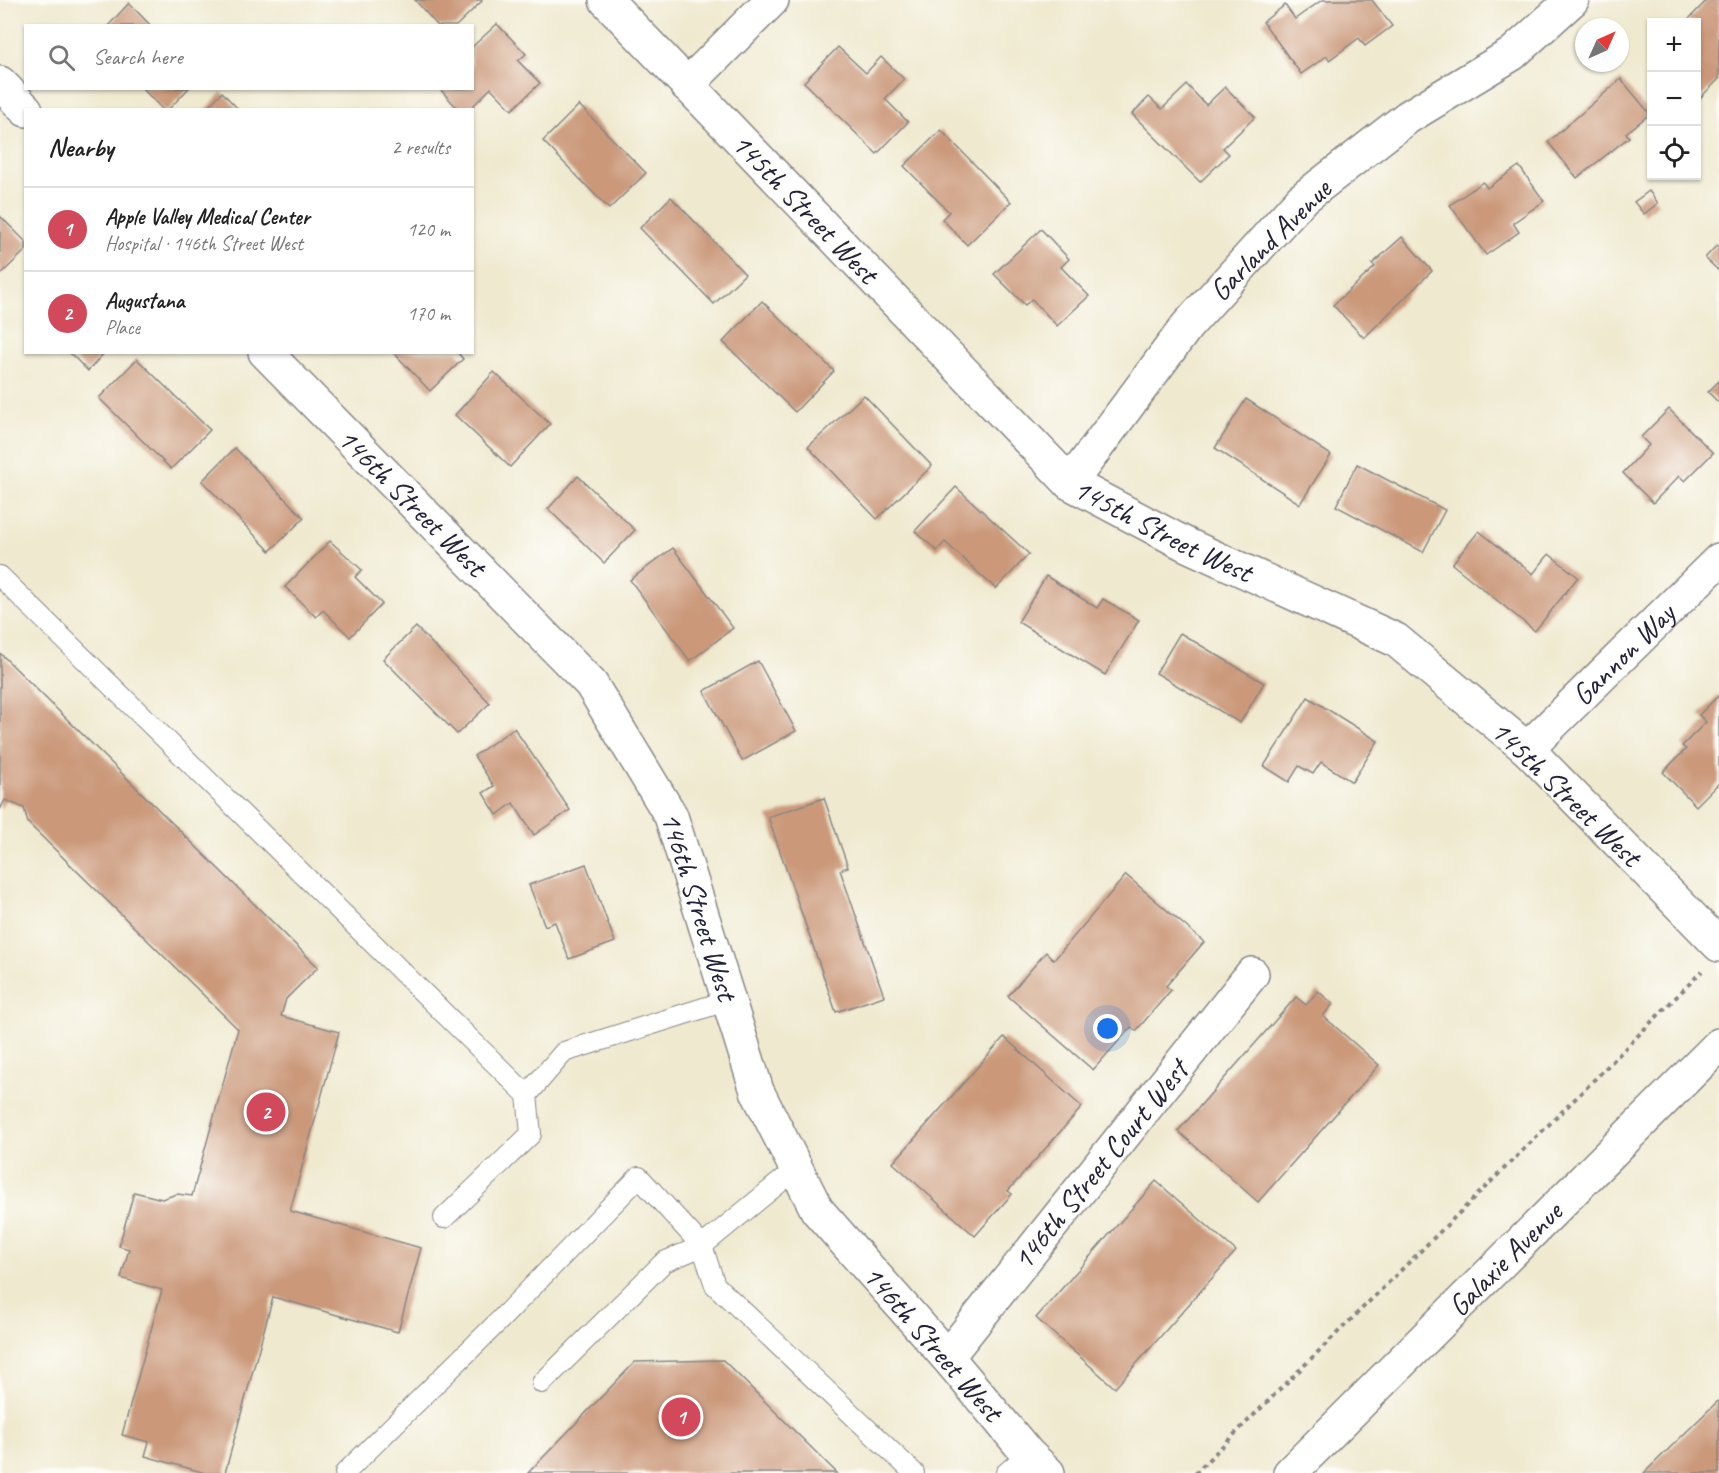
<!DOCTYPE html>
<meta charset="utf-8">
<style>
:root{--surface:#fff;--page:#f6f6f6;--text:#222;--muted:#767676;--line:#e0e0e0;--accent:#d1495b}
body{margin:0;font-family:Caveat,sans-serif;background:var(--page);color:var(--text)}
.controls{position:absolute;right:18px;top:18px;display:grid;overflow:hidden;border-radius:0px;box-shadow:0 2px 4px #0004}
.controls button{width:54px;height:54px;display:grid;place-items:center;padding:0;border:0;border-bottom:2px solid var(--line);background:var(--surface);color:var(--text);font:30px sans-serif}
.compass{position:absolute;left:1575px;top:18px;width:54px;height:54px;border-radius:50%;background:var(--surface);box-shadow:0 2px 4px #0004;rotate:45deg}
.you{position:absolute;left:1108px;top:1029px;width:21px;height:21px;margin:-15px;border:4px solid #fff;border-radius:50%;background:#1a73e8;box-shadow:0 0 0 9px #1a73e833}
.badge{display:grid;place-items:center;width:39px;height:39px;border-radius:50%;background:var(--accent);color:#fff;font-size:20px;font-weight:700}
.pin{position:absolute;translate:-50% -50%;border:3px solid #fff;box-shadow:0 2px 6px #0006}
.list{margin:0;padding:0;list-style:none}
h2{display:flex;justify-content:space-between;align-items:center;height:78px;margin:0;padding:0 24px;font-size:26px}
h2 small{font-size:20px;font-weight:400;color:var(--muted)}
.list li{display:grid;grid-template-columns:39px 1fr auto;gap:18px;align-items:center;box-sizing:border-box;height:84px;padding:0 24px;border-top:2px solid var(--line)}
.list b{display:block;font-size:22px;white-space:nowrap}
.list p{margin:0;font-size:20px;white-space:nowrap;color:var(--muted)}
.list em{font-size:20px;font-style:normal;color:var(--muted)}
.icon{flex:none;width:33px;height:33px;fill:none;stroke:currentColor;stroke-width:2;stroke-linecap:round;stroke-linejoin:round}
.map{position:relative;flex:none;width:1719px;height:1473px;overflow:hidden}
.search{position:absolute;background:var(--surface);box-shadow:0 2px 4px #0004;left:24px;top:24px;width:450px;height:66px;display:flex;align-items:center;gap:15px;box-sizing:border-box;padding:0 21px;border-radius:0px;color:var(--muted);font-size:22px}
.panel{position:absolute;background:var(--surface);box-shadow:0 2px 4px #0004;left:24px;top:108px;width:450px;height:246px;border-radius:0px}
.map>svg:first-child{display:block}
.building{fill:#cb997a}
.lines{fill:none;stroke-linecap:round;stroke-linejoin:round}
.lane-casing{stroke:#888685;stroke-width:22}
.street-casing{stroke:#888685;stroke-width:36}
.secondary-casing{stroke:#888685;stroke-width:36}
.path{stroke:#888685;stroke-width:4;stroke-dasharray:4.5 4.5;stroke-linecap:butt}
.lane{stroke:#fff;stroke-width:20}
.street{stroke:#fff;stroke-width:33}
.secondary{stroke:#fff;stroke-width:33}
.labels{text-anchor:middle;stroke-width:4.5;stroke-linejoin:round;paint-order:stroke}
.street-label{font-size:30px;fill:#22223b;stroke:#fdfcf7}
</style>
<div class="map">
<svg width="1719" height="1473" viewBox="0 0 1719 1473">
<rect width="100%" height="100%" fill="#fdfcf7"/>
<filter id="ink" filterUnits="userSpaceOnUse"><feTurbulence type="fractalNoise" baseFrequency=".0167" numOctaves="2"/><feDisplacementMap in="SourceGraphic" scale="12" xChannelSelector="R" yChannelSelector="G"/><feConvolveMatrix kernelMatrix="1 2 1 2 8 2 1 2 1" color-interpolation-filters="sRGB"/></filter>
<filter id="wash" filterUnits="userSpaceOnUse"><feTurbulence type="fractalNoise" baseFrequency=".008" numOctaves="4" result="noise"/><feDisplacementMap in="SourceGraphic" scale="24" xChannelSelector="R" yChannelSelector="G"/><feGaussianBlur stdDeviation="1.35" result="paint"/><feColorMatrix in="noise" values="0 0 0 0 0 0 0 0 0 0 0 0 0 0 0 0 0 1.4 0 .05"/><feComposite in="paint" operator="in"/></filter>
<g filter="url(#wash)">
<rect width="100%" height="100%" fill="#efe9cf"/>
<g id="blocks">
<!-- building -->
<g class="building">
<path d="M415 0H481L482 1 456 26H438Z"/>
<path d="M1322 0H1372L1392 26 1365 46 1359 38 1329 60 1327 56 1301 74 1263 22 1285 5 1295 19Z"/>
<path d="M1707 0H1719V79L1696 102V22H1690L1688 20Z"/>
<path d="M129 3 151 26H108Z"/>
<path d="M497 24 526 54 518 61 540 83 512 110 491 88 469 110H459L439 88H472V47Z"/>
<path d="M838 47 866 73 881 57 904 79 885 99 908 122 877 154 804 82Z"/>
<path d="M1621 79 1650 114 1626 133 1629 137 1577 178 1548 142Z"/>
<path d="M1187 85 1206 105 1225 87 1255 117 1223 148 1229 154 1200 182 1132 114 1149 97 1162 109Z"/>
<path d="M142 88H189L168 110H163Z"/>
<path d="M222 92 239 110H205Z"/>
<path d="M579 105 646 173 609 209 543 141Z"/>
<path d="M941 130 1011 202 967 245 942 219 949 212 904 166Z"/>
<path d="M1519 166 1544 201 1513 223 1519 232 1486 255 1450 205 1483 182 1487 188Z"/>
<path d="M1649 191 1658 203 1644 214 1634 202Z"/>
<path d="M671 197 745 274 714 304 640 228Z"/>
<path d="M0 216 26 242V250L0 275Z"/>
<path d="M1041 229 1069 259 1061 267 1089 296 1057 326 1032 299 1025 305 994 274Z"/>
<path d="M1402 237 1432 271 1364 338 1333 305 1375 267 1372 264Z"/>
<path d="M1717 245 1719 247V271L1705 258Z"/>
<path d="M762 301 834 371 795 412 723 342Z"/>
<path d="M69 352H105L88 371Z"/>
<path d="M393 352H457L463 359 430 391Z"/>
<path d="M137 359 210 430 171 469 99 398Z"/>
<path d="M494 372 550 424 510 467 455 415Z"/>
<path d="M1719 381V403L1708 392Z"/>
<path d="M864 395 932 466 877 519 808 447Z"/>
<path d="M1246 399 1331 455 1300 504 1215 448Z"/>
<path d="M1669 409 1713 453 1685 481 1679 476 1653 503 1623 473 1649 445 1641 437Z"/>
<path d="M235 448 304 518 270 551 202 481Z"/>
<path d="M1357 464 1445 510 1423 552 1336 506Z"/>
<path d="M578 476 635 530 604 563 548 509Z"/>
<path d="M956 487 1029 554 996 589 945 542 937 551 915 531Z"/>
<path d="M1479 531 1533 574 1549 554 1578 577 1535 631 1452 564Z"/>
<path d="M330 541 362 570 355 577 382 604 350 637 323 610 316 617 285 587Z"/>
<path d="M673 548 733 628 690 661 630 580Z"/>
<path d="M1046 576 1097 608 1103 599 1139 620 1105 675 1018 622Z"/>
<path d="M416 627 490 703 457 734 383 659Z"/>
<path d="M1180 633 1264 683 1240 723 1156 673Z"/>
<path d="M0 653 318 967 286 999 281 1016 339 1032 290 1211 421 1248 398 1332 273 1297 225 1473H205L145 1456 149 1442 122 1435 162 1290 121 1278 129 1249 119 1246 134 1192 162 1199 177 1194 192 1196 238 1029 28 823 24 808 5 800 0 810Z"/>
<path d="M758 661 796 731 742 761 704 691Z"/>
<path d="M1719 695V783L1696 806 1663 772 1686 749 1682 746 1706 722 1699 715Z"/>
<path d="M1308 697 1378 741 1352 782 1321 762 1313 774 1299 766 1289 782 1264 766Z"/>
<path d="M514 728 570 810 534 835 513 803 497 815 483 793 494 786 474 756Z"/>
<path d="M824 798 848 867 840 870 884 996 836 1012 768 817Z"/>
<path d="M586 864 615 942 569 959 555 922 545 926 529 885Z"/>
<path d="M1126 875 1204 942 1166 986 1171 990 1136 1031 1131 1027 1093 1070 1008 996 1046 952 1054 960Z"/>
<path d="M1318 991 1333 1004 1323 1016 1379 1065 1258 1202 1178 1131 1296 997 1306 1005Z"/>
<path d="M1004 1037 1082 1107 1008 1191 1012 1194 975 1236 893 1163Z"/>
<path d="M1156 1181 1236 1251 1115 1388 1036 1318Z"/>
<path d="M723 1360 837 1473H528L635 1362Z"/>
<path d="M1719 1400V1473H1644Z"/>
</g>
</g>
</g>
<g filter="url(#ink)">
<use href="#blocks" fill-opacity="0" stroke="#888685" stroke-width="1.5"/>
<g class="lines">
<!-- lane casing -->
<g class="lane-casing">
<g id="lane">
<path d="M0 576 527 1095 564 1052 729 1000"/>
<path d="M796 1169 702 1246 715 1285 914 1473"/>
<path d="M444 1218 531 1134 527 1095"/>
<path d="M345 1473 498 1322 639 1177 702 1246 664 1262 542 1383"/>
<path d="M1006 1473 1028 1454"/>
</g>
</g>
<!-- street casing -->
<g class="street-casing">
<g id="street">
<path id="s1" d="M606 0 1070 483 1185 544 1396 640 1527 749 1719 945"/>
<path d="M0 83 26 110"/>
<path d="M687 85 772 0"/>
<path id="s2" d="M265 352 591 684 671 816 757 1091 817 1210 947 1357 1028 1454 1048 1473"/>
<path d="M1070 483 1187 326 1301 200 1408 117 1512 54 1572 0"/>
<path id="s3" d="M1527 749 1719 560"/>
<path d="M947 1357 1252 974"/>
</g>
</g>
<!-- secondary casing -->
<g class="secondary-casing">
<path id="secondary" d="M1290 1473 1719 1045"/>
</g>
<!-- path -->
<path class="path" d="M1195 1473 1581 1093 1702 971"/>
<!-- lane -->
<use href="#lane" class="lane"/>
<!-- street -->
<use href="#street" class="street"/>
<!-- secondary -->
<use href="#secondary" class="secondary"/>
</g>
</g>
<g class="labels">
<!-- street labels -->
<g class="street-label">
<text transform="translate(805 208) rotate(46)" y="10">145th Street West</text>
<text transform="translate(1270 240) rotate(-45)" y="10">Garland Avenue</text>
<text transform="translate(412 502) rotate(45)" y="10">146th Street West</text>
<text dy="10" stroke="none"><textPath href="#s1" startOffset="774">145th Street West</textPath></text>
<text dy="10" stroke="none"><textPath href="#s3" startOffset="135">Gannon Way</textPath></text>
<text transform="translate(1566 793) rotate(44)" y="10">145th Street West</text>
<text dy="10" stroke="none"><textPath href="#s2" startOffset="714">146th Street West</textPath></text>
<text transform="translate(1100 1165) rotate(-51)" y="10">146th Street Court West</text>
<text transform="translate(1505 1259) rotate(-45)" y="10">Galaxie Avenue</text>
<text transform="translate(933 1343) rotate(49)" y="10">146th Street West</text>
</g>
</g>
</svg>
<div class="controls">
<button>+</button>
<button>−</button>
<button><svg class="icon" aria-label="locate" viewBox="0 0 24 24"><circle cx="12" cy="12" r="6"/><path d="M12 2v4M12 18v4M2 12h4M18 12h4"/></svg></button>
</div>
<svg class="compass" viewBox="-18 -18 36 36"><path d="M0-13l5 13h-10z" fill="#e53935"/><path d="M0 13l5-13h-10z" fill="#767676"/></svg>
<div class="you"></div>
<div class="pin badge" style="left:681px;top:1417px">1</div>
<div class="pin badge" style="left:266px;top:1112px">2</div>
<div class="search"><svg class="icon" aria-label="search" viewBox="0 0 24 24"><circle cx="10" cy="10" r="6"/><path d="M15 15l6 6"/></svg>Search here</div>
<section class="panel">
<h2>Nearby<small>2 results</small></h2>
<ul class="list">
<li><span class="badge">1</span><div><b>Apple Valley Medical Center</b><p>Hospital · 146th Street West</p></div><em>120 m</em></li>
<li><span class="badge">2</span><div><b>Augustana</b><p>Place</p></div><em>170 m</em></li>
</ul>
</section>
</div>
